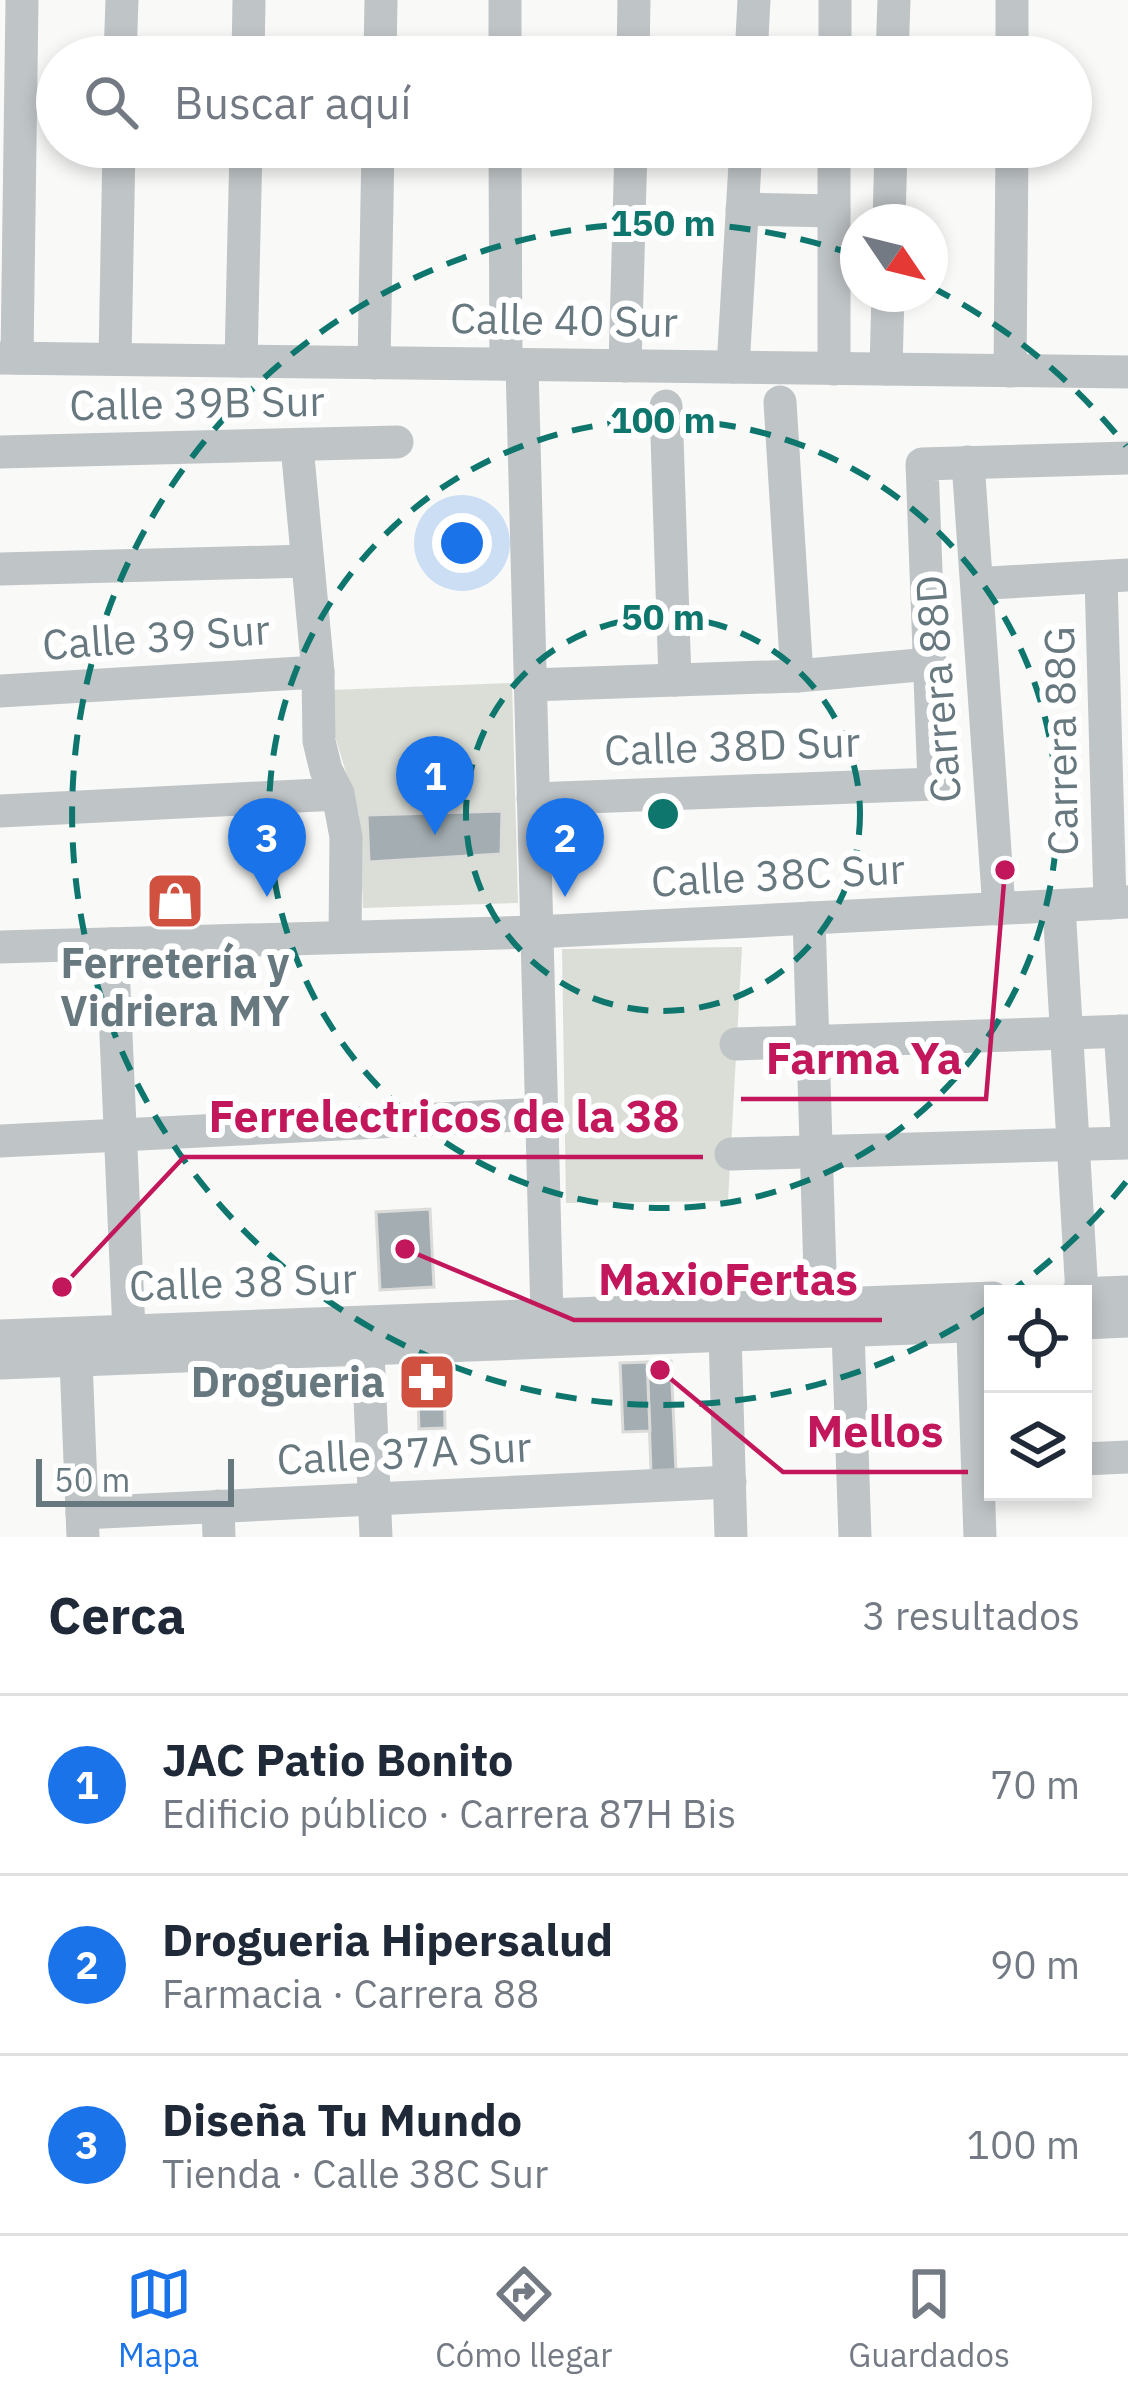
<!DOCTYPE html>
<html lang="es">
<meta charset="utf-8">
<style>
:root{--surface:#fff;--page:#f6f6f7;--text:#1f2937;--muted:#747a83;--line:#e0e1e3;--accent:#1a73e8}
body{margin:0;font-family:"IBM Plex Sans",sans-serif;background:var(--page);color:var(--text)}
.controls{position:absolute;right:36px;bottom:36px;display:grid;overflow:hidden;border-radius:0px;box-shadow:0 6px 18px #0003}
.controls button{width:108px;height:108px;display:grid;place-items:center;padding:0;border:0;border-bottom:3px solid var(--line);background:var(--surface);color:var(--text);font:60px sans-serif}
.compass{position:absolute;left:840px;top:204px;width:108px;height:108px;border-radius:50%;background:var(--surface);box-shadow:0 6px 18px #0003;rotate:125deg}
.scale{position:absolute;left:36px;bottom:30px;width:198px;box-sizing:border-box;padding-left:12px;border:6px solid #67787f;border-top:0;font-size:33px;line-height:42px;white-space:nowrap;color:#67787f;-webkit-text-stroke:9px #fff;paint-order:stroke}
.you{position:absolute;left:462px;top:543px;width:42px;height:42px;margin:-30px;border:9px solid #fff;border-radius:50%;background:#1a73e8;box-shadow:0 0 0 18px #1a73e833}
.badge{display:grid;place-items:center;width:78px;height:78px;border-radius:50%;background:var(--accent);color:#fff;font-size:39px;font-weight:700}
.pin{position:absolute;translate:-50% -99px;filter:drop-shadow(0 3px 6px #0008)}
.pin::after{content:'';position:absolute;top:63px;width:42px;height:36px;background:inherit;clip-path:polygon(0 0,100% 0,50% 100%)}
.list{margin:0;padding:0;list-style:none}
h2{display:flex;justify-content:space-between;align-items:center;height:156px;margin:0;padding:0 48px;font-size:51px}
h2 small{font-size:39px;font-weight:400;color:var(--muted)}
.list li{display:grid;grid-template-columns:78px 1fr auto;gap:36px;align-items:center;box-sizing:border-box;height:180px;padding:0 48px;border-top:3px solid var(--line)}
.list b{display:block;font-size:45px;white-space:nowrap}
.list p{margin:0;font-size:39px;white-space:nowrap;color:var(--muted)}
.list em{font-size:39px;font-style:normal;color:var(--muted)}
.icon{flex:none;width:66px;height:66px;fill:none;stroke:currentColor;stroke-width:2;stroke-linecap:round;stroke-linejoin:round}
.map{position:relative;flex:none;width:1128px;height:1537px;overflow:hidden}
.search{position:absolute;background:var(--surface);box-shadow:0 6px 18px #0003;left:36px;right:36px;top:36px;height:132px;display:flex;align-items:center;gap:30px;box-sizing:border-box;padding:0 42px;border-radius:66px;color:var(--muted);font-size:45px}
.sheet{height:696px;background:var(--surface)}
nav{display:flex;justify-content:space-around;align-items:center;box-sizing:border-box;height:168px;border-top:3px solid var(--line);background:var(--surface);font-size:33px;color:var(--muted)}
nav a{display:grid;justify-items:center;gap:6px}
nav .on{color:var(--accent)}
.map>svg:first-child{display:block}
.green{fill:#daded7}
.building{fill:#a4aeb2;stroke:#dbdbda;stroke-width:3}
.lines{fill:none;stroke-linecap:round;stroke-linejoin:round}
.minor{stroke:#bfc4c6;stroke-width:33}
.ring{fill:none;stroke:#0f766e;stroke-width:6;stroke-dasharray:21 15}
.labels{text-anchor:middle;stroke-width:12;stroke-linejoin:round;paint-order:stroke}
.street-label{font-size:42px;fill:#67787f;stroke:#fff}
.poi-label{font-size:42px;font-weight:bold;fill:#67787f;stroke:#fff}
.centre{fill:#0f766e;stroke:#fff;stroke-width:6}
.ring-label{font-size:36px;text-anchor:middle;font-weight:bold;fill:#0f766e;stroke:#fff;stroke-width:12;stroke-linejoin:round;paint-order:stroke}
.leader{fill:none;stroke:#c2185b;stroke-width:4.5}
.callout-dot{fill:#c2185b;stroke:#fff;stroke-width:4.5}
.callout-label{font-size:45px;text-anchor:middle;font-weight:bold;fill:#c2185b;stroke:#fff;stroke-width:12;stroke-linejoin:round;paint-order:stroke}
</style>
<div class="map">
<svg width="1128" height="1537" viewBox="0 0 1128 1537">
<rect width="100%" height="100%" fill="#f9f9f8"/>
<!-- green -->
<g class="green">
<path d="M512 683 518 903 363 908 359 815 334 733 331 690Z"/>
<path d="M742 947 728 1201 566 1203 562 949Z"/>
</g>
<!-- building -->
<g class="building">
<path d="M502 811 501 854 369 862 367 815Z"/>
<path d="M430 1209 434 1287 380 1290 376 1212Z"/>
<path d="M671 1361 676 1471 651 1472 647 1362Z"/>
<path d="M647 1362 650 1431 623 1432 620 1363Z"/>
<path d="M444 1371 445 1428 419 1429 417 1372Z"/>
</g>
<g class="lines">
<!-- minor -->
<g class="minor">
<path d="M505 0V57"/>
<path d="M120 57 122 0"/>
<path d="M248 57 249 0"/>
<path d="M380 57 381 0"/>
<path d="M633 57 634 0"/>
<path d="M751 57 754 0"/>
<path d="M835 57V0"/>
<path d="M892 57 894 0"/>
<path d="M1012 57V0"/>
<path d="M505 147 506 364"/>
<path d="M742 209 834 211"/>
<path d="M889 222 891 147"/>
<path d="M0 358 1128 372"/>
<path d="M17 358 22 0"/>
<path d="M115 359 119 147"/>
<path d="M241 361 246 147"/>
<path d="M374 363 378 147"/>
<path d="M522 365 547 1316"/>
<path d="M625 366 631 147"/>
<path d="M733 367 746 147"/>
<path d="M834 369V147"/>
<path d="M886 369 888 294"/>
<path d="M1010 371 1012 147"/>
<path d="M780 402 797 676"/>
<path d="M666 406 675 680"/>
<path d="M297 446 318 672 319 741 326 770 338 794 346 837 345 936"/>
<path d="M0 452 397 442"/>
<path d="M968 462 999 909"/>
<path d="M0 569 307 561"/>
<path d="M1101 577 1110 903"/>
<path d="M990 583 1128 575"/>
<path d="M530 685 797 676 930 664"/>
<path d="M0 691 318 672"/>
<path d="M533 799 934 784 922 464 1128 458"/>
<path d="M0 811 338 794"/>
<path d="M1059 906 1082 1294"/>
<path d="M809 918 821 1305"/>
<path d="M112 944 129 1331"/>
<path d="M0 947 536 932 1128 902"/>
<path d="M736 1044 1128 1031"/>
<path d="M0 1141 541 1114"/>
<path d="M731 1154 1128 1143 1120 1031"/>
<path d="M1077 1294 1128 1292"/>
<path d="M972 1305 980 1537"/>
<path d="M1083 1323 1128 1321"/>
<path d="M367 1329 376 1537"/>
<path d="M848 1330 855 1537"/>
<path d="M725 1335 731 1537"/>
<path d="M0 1336 993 1298"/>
<path d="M76 1360 83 1537"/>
<path d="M0 1363 993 1325"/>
<path d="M1083 1459 1128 1457"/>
<path d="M218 1506 219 1537"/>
<path d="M82 1513 730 1482"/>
</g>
</g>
<!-- distance rings -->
<g class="ring">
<circle cx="663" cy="814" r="197"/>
<circle cx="663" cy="814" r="394"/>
<path d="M1126 1182A591 591 0 0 1 1010 1292M989 1307A591 591 0 1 1 855 255M931 287A591 591 0 0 1 1126 446"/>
</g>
<!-- icons -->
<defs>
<g id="shop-square" transform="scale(3)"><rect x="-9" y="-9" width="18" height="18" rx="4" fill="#d05140" stroke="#fff"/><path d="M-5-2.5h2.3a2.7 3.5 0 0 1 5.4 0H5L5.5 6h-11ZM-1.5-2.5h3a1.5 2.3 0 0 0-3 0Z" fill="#fff"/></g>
<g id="pharmacy-square" transform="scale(3)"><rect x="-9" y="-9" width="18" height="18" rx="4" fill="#d05140" stroke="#fff"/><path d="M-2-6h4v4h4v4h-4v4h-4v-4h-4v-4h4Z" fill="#fff"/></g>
</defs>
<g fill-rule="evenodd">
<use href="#shop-square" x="175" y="901"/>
<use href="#pharmacy-square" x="427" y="1382"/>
</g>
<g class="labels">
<!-- street labels -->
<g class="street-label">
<text transform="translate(564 320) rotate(1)" y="15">Calle 40 Sur</text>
<text transform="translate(197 403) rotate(-1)" y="15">Calle 39B Sur</text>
<text transform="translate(156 637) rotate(-4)" y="15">Calle 39 Sur</text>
<text transform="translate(938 689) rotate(-94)" y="15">Carrera 88D</text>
<text transform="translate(1061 741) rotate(-91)" y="15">Carrera 88G</text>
<text transform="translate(732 746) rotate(-2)" y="15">Calle 38D Sur</text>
<text transform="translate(778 875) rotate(-3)" y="15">Calle 38C Sur</text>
<text transform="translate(243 1282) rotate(-2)" y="15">Calle 38 Sur</text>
<text transform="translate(404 1453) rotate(-3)" y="15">Calle 37A Sur</text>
</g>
<!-- poi labels -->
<g class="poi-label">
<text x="175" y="978">Ferretería y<tspan x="175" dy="48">Vidriera MY</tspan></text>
<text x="385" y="1397" text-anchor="end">Drogueria</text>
</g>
</g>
<circle cx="663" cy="814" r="18" class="centre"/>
<g class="ring-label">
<text x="663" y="236">150 m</text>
<text x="663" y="433">100 m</text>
<text x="663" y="630">50 m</text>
</g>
<!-- callouts -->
<path class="leader" d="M1005 870L986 1099H741M62 1287L184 1157H703M405 1249L574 1320H882M660 1370L783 1472H968"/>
<g class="callout-dot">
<circle cx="1005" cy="870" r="12"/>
<circle cx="62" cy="1287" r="12"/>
<circle cx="405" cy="1249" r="12"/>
<circle cx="660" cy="1370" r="12"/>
</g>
<g class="callout-label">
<text x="864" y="1074">Farma Ya</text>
<text x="444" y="1132">Ferrelectricos de la 38</text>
<text x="728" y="1295">MaxioFertas</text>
<text x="875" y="1447">Mellos</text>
</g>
</svg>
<div class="controls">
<button><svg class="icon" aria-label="locate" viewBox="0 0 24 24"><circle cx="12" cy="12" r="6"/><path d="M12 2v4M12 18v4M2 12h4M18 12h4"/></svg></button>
<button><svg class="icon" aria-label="layers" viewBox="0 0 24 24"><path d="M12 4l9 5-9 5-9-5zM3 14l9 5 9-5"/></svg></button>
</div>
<svg class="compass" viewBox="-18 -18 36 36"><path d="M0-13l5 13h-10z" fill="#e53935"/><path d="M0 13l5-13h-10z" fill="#747a83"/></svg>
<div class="scale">50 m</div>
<div class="you"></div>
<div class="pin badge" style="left:435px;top:835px">1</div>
<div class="pin badge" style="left:565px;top:897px">2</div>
<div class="pin badge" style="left:267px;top:897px">3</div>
<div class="search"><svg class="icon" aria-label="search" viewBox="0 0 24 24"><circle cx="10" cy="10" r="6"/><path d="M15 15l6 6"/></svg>Buscar aquí</div>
</div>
<section class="sheet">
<h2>Cerca<small>3 resultados</small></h2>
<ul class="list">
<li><span class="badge">1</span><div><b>JAC Patio Bonito</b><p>Edificio público · Carrera 87H Bis</p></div><em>70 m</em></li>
<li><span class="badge">2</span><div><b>Drogueria Hipersalud</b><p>Farmacia · Carrera 88</p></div><em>90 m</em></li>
<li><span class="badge">3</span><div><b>Diseña Tu Mundo</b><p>Tienda · Calle 38C Sur</p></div><em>100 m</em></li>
</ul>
</section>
<nav>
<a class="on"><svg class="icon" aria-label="map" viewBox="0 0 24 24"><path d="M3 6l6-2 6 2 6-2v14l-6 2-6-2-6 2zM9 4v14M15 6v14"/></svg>Mapa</a>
<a><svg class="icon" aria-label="directions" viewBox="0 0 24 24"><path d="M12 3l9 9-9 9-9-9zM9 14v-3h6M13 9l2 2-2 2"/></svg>Cómo llegar</a>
<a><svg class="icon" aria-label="saved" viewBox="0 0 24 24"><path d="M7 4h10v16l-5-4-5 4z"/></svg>Guardados</a>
</nav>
